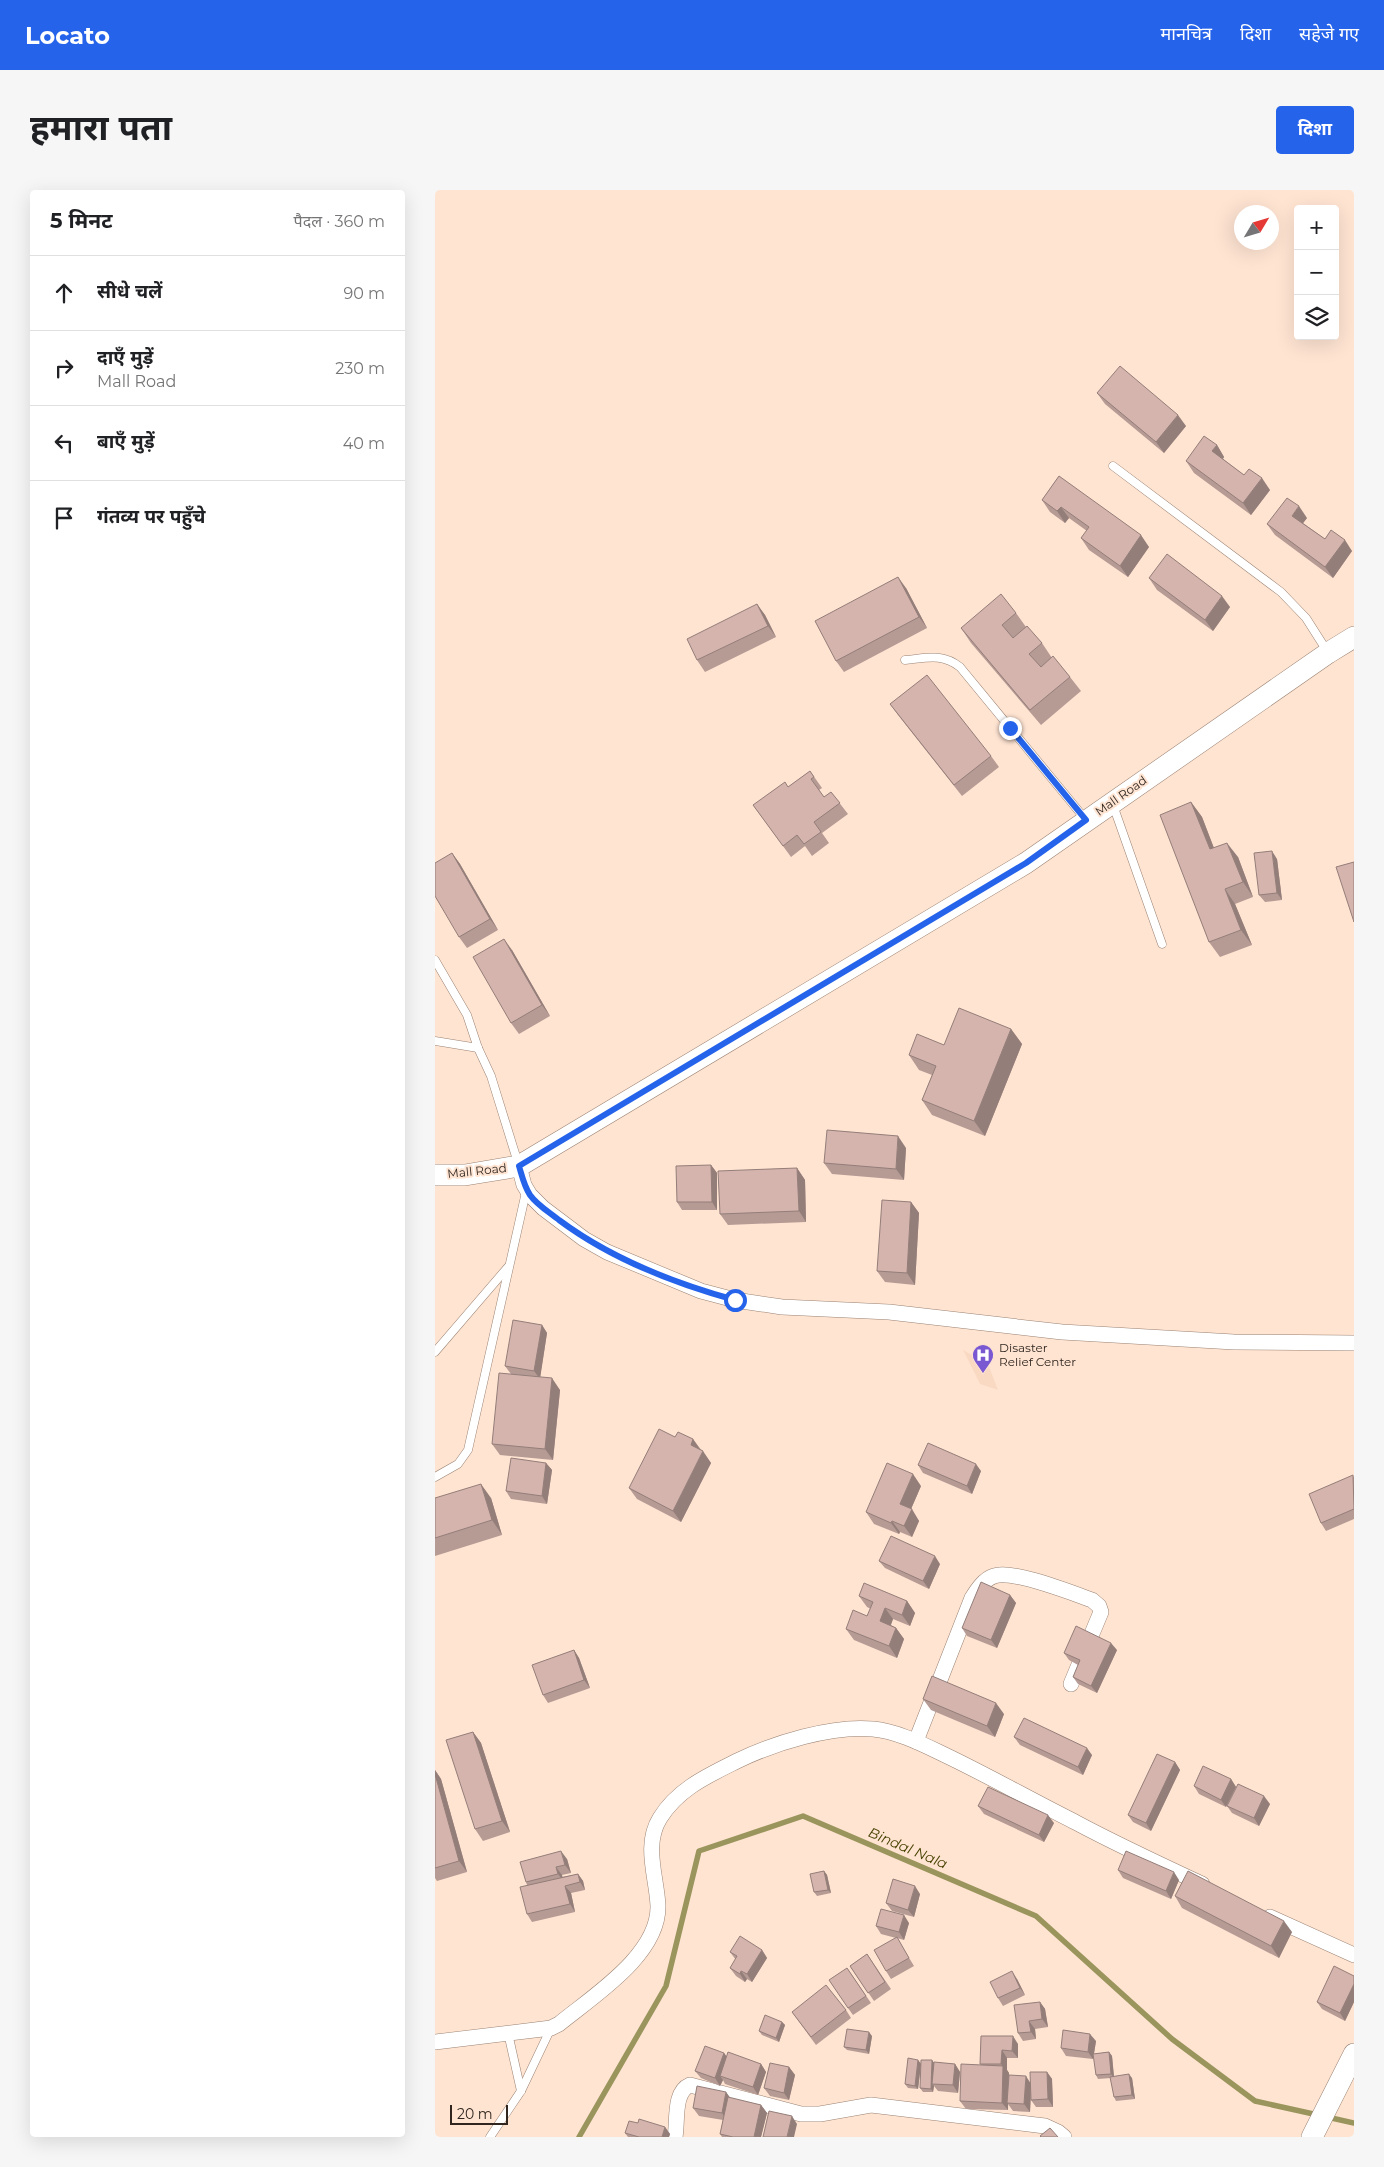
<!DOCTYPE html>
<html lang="hi">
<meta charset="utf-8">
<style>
:root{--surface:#fff;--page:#f6f6f6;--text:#202124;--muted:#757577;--line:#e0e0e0;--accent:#2563eb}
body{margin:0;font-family:Montserrat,"Noto Sans Devanagari",sans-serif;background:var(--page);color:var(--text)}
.controls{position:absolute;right:15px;top:15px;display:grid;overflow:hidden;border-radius:5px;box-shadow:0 5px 20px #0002}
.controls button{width:45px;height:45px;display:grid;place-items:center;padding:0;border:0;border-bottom:1px solid var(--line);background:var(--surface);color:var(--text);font:25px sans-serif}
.compass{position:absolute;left:799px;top:15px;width:45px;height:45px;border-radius:50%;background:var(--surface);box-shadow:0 5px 20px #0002;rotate:52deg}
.scale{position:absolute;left:15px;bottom:12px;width:58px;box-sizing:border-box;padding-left:5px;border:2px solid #30261f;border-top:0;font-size:14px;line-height:18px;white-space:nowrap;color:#30261f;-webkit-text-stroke:4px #ffe4d2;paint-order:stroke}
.stop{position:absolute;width:15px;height:15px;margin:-11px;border:4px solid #2563eb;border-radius:50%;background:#fff}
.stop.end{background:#2563eb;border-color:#fff;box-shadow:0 1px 5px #0008}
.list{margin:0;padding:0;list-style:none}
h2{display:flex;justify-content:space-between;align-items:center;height:65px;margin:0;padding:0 20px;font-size:21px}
h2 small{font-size:16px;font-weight:400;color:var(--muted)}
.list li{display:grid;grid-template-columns:32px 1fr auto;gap:15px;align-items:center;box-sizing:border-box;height:75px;padding:0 20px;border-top:1px solid var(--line)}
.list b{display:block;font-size:19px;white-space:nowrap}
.list p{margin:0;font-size:16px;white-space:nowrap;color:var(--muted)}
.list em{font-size:16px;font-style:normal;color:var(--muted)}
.icon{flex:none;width:28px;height:28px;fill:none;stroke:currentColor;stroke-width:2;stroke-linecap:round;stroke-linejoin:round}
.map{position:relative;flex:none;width:919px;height:1947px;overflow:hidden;border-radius:5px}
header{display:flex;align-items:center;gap:30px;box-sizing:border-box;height:70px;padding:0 25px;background:var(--accent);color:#fff}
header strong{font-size:24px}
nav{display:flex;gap:28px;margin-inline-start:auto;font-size:18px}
.intro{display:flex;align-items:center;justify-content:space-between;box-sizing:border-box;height:120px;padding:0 30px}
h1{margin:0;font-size:35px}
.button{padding:12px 22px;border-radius:5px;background:var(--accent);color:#fff;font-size:18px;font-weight:700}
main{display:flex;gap:30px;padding:0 30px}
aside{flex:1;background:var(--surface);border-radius:5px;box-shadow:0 5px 20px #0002}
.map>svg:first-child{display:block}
.built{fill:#fad9c2}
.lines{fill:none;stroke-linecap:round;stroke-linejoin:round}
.stream{stroke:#9a955c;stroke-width:5.5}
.lane-casing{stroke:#9a8272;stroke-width:9}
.street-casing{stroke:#9a8272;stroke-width:16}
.secondary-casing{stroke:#9a8272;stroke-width:22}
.lane{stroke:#fff;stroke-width:8}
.street{stroke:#fff;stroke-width:15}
.secondary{stroke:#fff;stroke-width:21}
.wall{fill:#b69b95}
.shaded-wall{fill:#947e79}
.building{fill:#d4b4ad;stroke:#947e79}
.route{stroke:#2563eb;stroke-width:6}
.labels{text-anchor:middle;stroke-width:4;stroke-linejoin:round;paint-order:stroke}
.street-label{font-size:12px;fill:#30261f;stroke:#ffe4d2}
.poi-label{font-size:12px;fill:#30261f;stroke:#ffe4d2;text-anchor:start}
.water-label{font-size:14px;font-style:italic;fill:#474303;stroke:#ffe4d2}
</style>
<header>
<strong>Locato</strong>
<nav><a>मानचित्र</a><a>दिशा</a><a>सहेजे गए</a></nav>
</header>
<div class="intro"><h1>हमारा पता</h1><a class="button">दिशा</a></div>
<main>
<aside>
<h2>5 मिनट<small>पैदल · 360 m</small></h2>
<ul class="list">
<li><svg class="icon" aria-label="ahead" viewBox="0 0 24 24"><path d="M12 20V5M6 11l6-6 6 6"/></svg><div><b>सीधे चलें</b></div><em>90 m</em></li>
<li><svg class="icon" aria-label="right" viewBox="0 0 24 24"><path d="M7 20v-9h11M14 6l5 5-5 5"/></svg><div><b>दाएँ मुड़ें</b><p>Mall Road</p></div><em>230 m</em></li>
<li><svg class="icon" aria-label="left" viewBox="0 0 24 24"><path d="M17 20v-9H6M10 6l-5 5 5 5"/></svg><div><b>बाएँ मुड़ें</b></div><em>40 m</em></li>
<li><svg class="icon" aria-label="arrive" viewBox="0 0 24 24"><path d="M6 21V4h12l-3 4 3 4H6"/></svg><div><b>गंतव्य पर पहुँचे</b></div></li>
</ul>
</aside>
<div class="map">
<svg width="919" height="1947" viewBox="0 0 919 1947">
<rect width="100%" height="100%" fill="#ffe4d2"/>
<!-- built -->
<path class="built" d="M528 1160 553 1174 563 1200 545 1194Z"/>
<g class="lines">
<!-- stream -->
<g class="stream">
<path d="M892 1927 919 1933"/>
<path d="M144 1947 231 1796 264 1661 368 1626 601 1726 737 1849 820 1911 883 1925"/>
</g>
<!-- lane casing -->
<g class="lane-casing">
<g id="lane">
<path d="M678 276 846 402 871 428 892 461"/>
<path d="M470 470C492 468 507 463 525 477L651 630"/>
<path d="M678 615 727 754"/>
<path d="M0 770 32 825 43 858 56 886 83 973"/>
<path d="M0 851 43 858"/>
<path d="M0 1162 73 1077"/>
<path d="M0 1287 23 1274 33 1260 91 1002"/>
<path d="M73 1843 86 1901"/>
<path d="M55 1947 86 1901 116 1838"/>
</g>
</g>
<!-- street casing -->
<g class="street-casing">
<g id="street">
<path d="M84 976 89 995 95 1005 108 1018 149 1049 172 1062 266 1101 300 1110 347 1117 454 1122 627 1142 799 1152 919 1153"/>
<path d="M481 1551 537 1408C542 1400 549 1389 559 1386 577 1379 637 1403 657 1410L664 1416 666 1422 636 1494"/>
<path d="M835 1727 919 1765"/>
<path d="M0 1852 116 1838 124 1834C158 1806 224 1765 223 1716 222 1688 208 1655 225 1628 243 1599 272 1586 302 1571 339 1553 397 1535 438 1539 462 1541 489 1555 510 1565 554 1586 596 1610 640 1632 681 1654 724 1674 767 1694"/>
<path d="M240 1947C243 1931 238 1902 255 1895L366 1924H385L436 1915 610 1936 623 1942 629 1947"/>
</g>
</g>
<!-- secondary casing -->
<g class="secondary-casing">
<g id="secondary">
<path d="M0 985H30L84 976 591 673 893 463 919 447"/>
<path d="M877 1947 919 1864"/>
</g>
</g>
<!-- lane -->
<use href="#lane" class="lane"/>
<!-- street -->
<use href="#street" class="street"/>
<!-- secondary -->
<use href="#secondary" class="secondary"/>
</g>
<!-- wall -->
<g class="wall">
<path d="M662 203 751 236 729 263 670 214Z"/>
<path d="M782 255 789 267 788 269 809 285 835 300 816 325 759 283 751 271Z"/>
<path d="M624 286 714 357 693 387 654 360 646 348 652 341 634 328 630 333 615 322 607 310Z"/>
<path d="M872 328 868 333 890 349 917 361 898 388 840 345 832 334Z"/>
<path d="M714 388 795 417 778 441 722 400Z"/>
<path d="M471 398 492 438 409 482 401 471Z"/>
<path d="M322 414 330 425 341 447 270 482 262 470Z"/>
<path d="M581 423 591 437 607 453 617 468 635 487 646 501 606 535 536 453 526 438Z"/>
<path d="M455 514 556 566 564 577 527 606 463 525Z"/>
<path d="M375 581 387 598 384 600 389 607 396 602 413 624 387 643 394 653 377 666 370 656 356 667 318 615 353 597Z"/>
<path d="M756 612 767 627 779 658 803 667 818 707 800 714 817 755 785 767 774 752Z"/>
<path d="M17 663 25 674 63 740 32 758 24 747Z"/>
<path d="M842 669 847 710 830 712 824 705Z"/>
<path d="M77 760 115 826 84 844 76 833Z"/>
<path d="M576 839 587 854 550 946 497 925 487 910 497 885 484 880 474 865Z"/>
<path d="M471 958 469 990 397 984 389 973Z"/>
<path d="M276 975 282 983V1020H247L242 1012Z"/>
<path d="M362 978 370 990 371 1032 293 1035 285 1024Z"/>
<path d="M476 1012 484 1023 480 1095 450 1092 442 1081Z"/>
<path d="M107 1135 112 1143 105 1187 125 1200 118 1270 65 1265 57 1254 76 1184 70 1176Z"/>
<path d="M240 1247 258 1249 276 1273 246 1332 202 1309 194 1298Z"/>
<path d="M111 1273 117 1280 112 1314 76 1309 71 1301Z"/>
<path d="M483 1275 546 1281 537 1304 488 1283Z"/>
<path d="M919 1286V1329L891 1341 886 1333Z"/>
<path d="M486 1296 476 1319 484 1331 477 1347 465 1342 464 1344 439 1334 431 1322Z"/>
<path d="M0 1308H56L67 1345 0 1366Z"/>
<path d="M444 1371 505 1374 494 1399 450 1378Z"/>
<path d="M575 1405 581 1413 562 1458 532 1446 527 1438Z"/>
<path d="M424 1406 472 1411 480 1423 475 1436 458 1429 456 1435 461 1438 469 1449 462 1468 419 1450 411 1439 432 1426 436 1419 432 1417Z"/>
<path d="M139 1460 144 1468 155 1498 113 1513 108 1505Z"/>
<path d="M682 1460 662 1503 643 1494 638 1487 643 1475 634 1470 629 1463Z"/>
<path d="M488 1509 569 1524 560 1547 496 1520Z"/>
<path d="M38 1542 46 1553 75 1642 48 1651 40 1639Z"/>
<path d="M579 1547 657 1565 648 1585 585 1555Z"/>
<path d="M740 1572 745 1580 716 1641 698 1632 693 1625Z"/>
<path d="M0 1580 6 1589 32 1682 2 1691 0 1688Z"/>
<path d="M796 1589 801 1597 791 1617 764 1604 759 1596Z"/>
<path d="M835 1614 824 1636 797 1623 792 1616Z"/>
<path d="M543 1616 619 1633 609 1652 549 1624Z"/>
<path d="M132 1669 136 1683 127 1685V1687L143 1684 148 1691 150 1700 136 1703 140 1722 97 1732 92 1724V1695L91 1692Z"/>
<path d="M683 1680 744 1690 736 1709 688 1688Z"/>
<path d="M389 1681 392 1685 396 1703 382 1706 379 1702Z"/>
<path d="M485 1704 479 1727 457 1721 451 1713Z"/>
<path d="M740 1706 857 1742 844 1768 747 1718Z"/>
<path d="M474 1733 469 1750 462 1748 479 1776 456 1789 451 1781 461 1748 446 1744 441 1736Z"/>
<path d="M327 1760 332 1768 317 1792 312 1789 310 1792 301 1786 295 1778 301 1770 295 1762Z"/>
<path d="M432 1764 456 1799 439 1811 415 1776Z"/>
<path d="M412 1778 436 1813 418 1825 413 1818Z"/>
<path d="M919 1786V1812L910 1831 887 1819 882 1812Z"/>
<path d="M582 1789 590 1805 568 1816 563 1808Z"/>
<path d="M605 1812 610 1819 613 1837 600 1839 601 1849 588 1851 583 1843Z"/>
<path d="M411 1820 416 1828 381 1855 357 1822Z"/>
<path d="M347 1832 350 1835 344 1852 327 1845 324 1841Z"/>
<path d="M437 1846 434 1864 412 1860 409 1857Z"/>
<path d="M546 1846 583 1854V1868H572V1880L574 1883 573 1893 595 1892 612 1882 617 1889 618 1917H601L596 1910V1906L595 1922 578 1921 573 1914V1920L531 1919 525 1911 546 1875 545 1874Z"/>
<path d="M661 1851 659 1864 674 1862 677 1866 679 1886 697 1888 700 1909 681 1911 679 1907 676 1888 663 1889 661 1885 659 1867 658 1869 631 1866 626 1858Z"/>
<path d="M289 1863 292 1867 326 1874 331 1882 323 1905 290 1894 288 1890 285 1896 266 1888 260 1881Z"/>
<path d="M483 1870 486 1874 483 1899 473 1898 470 1894Z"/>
<path d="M499 1873 520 1874 525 1882 523 1903 503 1901 499 1896 498 1902H488L485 1898Z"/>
<path d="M354 1877 360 1885 354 1910 335 1906 329 1898Z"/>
<path d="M291 1902 295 1908 326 1915 332 1923 326 1947H287L285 1944 288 1930 264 1926 258 1918Z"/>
<path d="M230 1937 235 1944 234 1947H193L190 1943Z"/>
</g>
<!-- shaded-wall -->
<g class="shaded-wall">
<path d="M743 225 751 236 729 263 721 252Z"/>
<path d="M782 255 789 267 785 273 777 261Z"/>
<path d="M827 288 835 300 816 325 808 313Z"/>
<path d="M864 316 872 328 865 337 857 326Z"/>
<path d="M626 317 634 328 630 333 622 321Z"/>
<path d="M706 345 714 357 693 387 685 376Z"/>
<path d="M910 350 917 361 898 388 890 377Z"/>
<path d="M463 387 471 398 492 438 484 427Z"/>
<path d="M787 406 795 417 778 441 770 430Z"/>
<path d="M322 414 330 425 341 447 333 436Z"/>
<path d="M756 612 767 627 785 674 775 659Z"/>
<path d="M792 653 803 667 818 707 808 692Z"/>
<path d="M837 661 842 669 847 710 842 703Z"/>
<path d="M17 663 25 674 63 740 55 729Z"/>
<path d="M790 699 800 714 817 755 806 740Z"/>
<path d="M69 749 77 760 115 826 107 815Z"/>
<path d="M576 839 587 854 550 946 539 931Z"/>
<path d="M463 946 471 958 469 990 461 979Z"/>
<path d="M276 975 282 983V1020L277 1012Z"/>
<path d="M362 978 370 990 371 1032 364 1021Z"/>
<path d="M476 1012 484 1023 480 1095 472 1083Z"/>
<path d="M107 1135 112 1143 105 1189 99 1181Z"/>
<path d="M117 1188 125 1200 118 1270 110 1259Z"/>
<path d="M258 1249 266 1261 256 1255Z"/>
<path d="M268 1261 276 1273 246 1332 238 1321Z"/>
<path d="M111 1273 117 1280 112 1314 107 1306Z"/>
<path d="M541 1274 546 1281 537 1304 532 1296Z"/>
<path d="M478 1284 486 1296 473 1326 465 1314Z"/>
<path d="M46 1294 56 1308 67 1345 57 1330Z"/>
<path d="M477 1319 484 1331 477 1347 469 1336Z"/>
<path d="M457 1331 465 1342 464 1344 456 1333Z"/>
<path d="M500 1366 505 1374 494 1399 488 1391Z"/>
<path d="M575 1405 581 1413 562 1458 556 1450Z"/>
<path d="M472 1411 480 1423 475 1436 467 1425Z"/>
<path d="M450 1418 458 1429 453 1442 445 1431Z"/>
<path d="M461 1438 469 1449 462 1468 454 1456Z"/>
<path d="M676 1453 682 1460 662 1503 656 1496Z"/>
<path d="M139 1460 144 1468 155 1498 149 1490Z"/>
<path d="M561 1513 569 1524 560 1547 552 1536Z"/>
<path d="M38 1542 46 1553 75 1642 67 1631Z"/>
<path d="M652 1558 657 1565 648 1585 643 1577Z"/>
<path d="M740 1572 745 1580 716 1641 711 1633Z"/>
<path d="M0 1580 6 1589 32 1682 24 1671 0 1584Z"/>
<path d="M796 1589 801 1597 791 1617 786 1610Z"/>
<path d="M829 1606 835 1614 824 1636 819 1628Z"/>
<path d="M613 1625 619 1633 609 1652 604 1645Z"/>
<path d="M126 1661 132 1669 136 1683 130 1675Z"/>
<path d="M121 1677 127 1685 129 1692 123 1684Z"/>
<path d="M389 1681 392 1685 396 1703 393 1700Z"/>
<path d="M739 1682 744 1690 736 1709 731 1701Z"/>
<path d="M143 1684 148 1691 150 1700 145 1692Z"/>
<path d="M130 1696 136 1703 140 1722 135 1714Z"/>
<path d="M480 1696 485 1704 479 1727 473 1720Z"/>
<path d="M469 1725 474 1733 469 1750 464 1742Z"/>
<path d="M849 1731 857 1742 844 1768 836 1756Z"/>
<path d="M327 1760 332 1768 317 1792 312 1784Z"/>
<path d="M306 1781 312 1789 310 1792 305 1784Z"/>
<path d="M577 1781 582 1789 590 1805 585 1798Z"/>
<path d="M919 1794V1812L910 1831 905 1823Z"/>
<path d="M605 1812 610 1819 613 1837 607 1829Z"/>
<path d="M594 1831 600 1839 601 1849 596 1842Z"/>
<path d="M347 1832 350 1835 344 1852 341 1848Z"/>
<path d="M434 1842 437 1846 434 1864 431 1860Z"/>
<path d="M655 1844 661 1851 658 1869 653 1862Z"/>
<path d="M578 1846 583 1854V1868L577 1861Z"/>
<path d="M567 1860 572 1868V1880L574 1883 573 1920 567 1913 568 1877 566 1874Z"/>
<path d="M674 1862 677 1866 679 1888 676 1884Z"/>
<path d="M289 1863 294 1870 285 1886 288 1890 285 1896 280 1888Z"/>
<path d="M483 1870 486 1874 483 1899 480 1896Z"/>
<path d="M497 1870 500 1874 497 1894 499 1896 498 1902 496 1899Z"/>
<path d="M326 1874 331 1882 323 1905 318 1897Z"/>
<path d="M520 1874 525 1882 523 1903 518 1895Z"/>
<path d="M354 1877 360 1885 354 1910 349 1903Z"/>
<path d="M612 1882 617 1889 618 1917 613 1909Z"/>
<path d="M694 1884 697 1888 700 1909 697 1905Z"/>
<path d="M591 1886 596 1894 595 1922 589 1914Z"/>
<path d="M291 1902 296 1909 292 1931 287 1923Z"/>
<path d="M326 1915 332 1923 326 1947H319Z"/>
<path d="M357 1926 362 1934 359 1947H352Z"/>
<path d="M230 1937 235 1944 234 1947H227Z"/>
</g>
<!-- building -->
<g class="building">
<path d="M685 176 743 225 721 252 662 203Z"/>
<path d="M769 246 782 255 777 261 809 285 814 279 827 288 808 313 751 271Z"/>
<path d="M624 286 706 345 685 376 646 348 654 337 626 317 622 321 607 310Z"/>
<path d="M852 308 864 316 857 326 890 349 896 340 910 350 890 377 832 334Z"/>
<path d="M732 364 787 406 770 430 714 388Z"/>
<path d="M463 387 484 427 401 471 380 431Z"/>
<path d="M566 404 581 423 567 435 578 448 592 436 607 453 594 464 606 477 618 466 635 487 595 520 526 438Z"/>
<path d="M322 414 333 436 262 470 252 449Z"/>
<path d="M492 485 556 566 519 595 455 514Z"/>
<path d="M375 581 379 587 376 589 389 607 396 602 405 613 379 632 386 642 369 654 362 645 348 656 318 615 350 592 353 597Z"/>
<path d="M756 612 775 659 792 653 808 692 790 699 806 740 774 752 725 625Z"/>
<path d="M837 661 842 703 824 705 819 663Z"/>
<path d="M17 663 55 729 24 747 0 706V673Z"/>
<path d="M919 672V732L901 677Z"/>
<path d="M69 749 107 815 76 833 38 767Z"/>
<path d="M524 818 576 839 539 931 487 910 501 876 474 865 482 844 509 855Z"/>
<path d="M392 940 463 946 461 979 389 973Z"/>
<path d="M276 975 277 1012H242L241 976Z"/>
<path d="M362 978 364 1021 285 1024 283 981Z"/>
<path d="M447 1010 476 1012 472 1083 442 1081Z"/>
<path d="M78 1130 107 1135 99 1181 70 1176Z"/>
<path d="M64 1183 117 1188 110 1259 57 1254Z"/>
<path d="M224 1239 240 1247 243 1242 258 1249 256 1255 268 1261 238 1321 194 1298Z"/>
<path d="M493 1253 541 1274 532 1296 483 1275Z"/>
<path d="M76 1268 111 1273 107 1306 71 1301Z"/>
<path d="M452 1273 478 1284 465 1314 477 1319 469 1336 457 1331 456 1333 431 1322Z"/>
<path d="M918 1285 919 1319 886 1333 874 1304Z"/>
<path d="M46 1294 57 1330 0 1348V1308Z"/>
<path d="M456 1346 500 1366 488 1391 444 1371Z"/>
<path d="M546 1392 575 1405 556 1450 527 1438Z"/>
<path d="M429 1393 472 1411 467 1425 450 1418 445 1431 461 1438 454 1456 411 1439 418 1420 432 1426 438 1412 424 1406Z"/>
<path d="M641 1436 676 1453 656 1496 638 1487 645 1470 629 1463Z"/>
<path d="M139 1460 149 1490 108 1505 97 1475Z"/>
<path d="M497 1486 561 1513 552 1536 488 1509Z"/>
<path d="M589 1528 652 1558 643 1577 579 1547Z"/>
<path d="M38 1542 67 1631 40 1639 11 1550Z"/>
<path d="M722 1564 740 1572 711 1633 693 1625Z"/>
<path d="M768 1576 796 1589 786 1610 759 1596Z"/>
<path d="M0 1584 24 1671 0 1678Z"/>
<path d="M803 1594 829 1606 819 1628 792 1616Z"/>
<path d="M553 1597 613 1625 604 1645 543 1616Z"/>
<path d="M126 1661 130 1675 121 1677 123 1684 91 1692 85 1672Z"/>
<path d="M691 1661 739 1682 731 1701 683 1680Z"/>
<path d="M389 1681 393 1700 379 1702 375 1684Z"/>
<path d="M753 1681 849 1731 836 1756 740 1706Z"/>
<path d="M143 1684 145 1692 130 1696 135 1714 92 1724 85 1697Z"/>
<path d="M458 1689 480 1696 473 1720 451 1713Z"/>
<path d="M446 1719 469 1725 464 1742 441 1736Z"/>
<path d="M305 1746 327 1760 312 1784 306 1781 305 1784 295 1778 302 1766 295 1762Z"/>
<path d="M462 1747 474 1768 451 1781 439 1760Z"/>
<path d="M432 1764 450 1792 433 1803 415 1776Z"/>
<path d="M899 1776 919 1786V1794L905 1823 882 1812Z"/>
<path d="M412 1778 431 1806 413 1818 394 1790Z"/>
<path d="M577 1781 585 1798 563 1808 555 1792Z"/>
<path d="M391 1795 411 1820 376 1847 357 1822Z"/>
<path d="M605 1812 607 1829 594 1831 596 1842 583 1843 579 1815Z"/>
<path d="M330 1825 347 1832 341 1848 324 1841Z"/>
<path d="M412 1839 434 1842 431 1860 409 1857Z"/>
<path d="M628 1840 655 1844 653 1862 626 1858Z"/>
<path d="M546 1846H578L577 1861 567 1860 566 1874H545Z"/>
<path d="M270 1856 289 1863 280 1888 260 1881Z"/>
<path d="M293 1862 326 1874 318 1897 285 1886Z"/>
<path d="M674 1862 676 1884 661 1885 658 1864Z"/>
<path d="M473 1868 483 1870 480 1896 470 1894Z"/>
<path d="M486 1870H497L496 1899 485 1898Z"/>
<path d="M499 1872 520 1874 518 1895 497 1894Z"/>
<path d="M335 1873 354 1877 349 1903 329 1898Z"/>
<path d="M526 1874 568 1876 567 1913 525 1911Z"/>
<path d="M595 1882H612L613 1909 596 1910Z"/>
<path d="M694 1884 697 1905 679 1907 675 1887Z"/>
<path d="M574 1885 591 1886 589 1914 572 1913Z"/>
<path d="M262 1896 291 1902 287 1923 258 1918Z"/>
<path d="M293 1907 326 1915 319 1947H298L285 1944Z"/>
<path d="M334 1921 357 1926 352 1947H328Z"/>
<path d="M204 1929 230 1937 227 1947H204L190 1943 194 1931 203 1933Z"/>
<path d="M615 1938 623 1947H606L605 1946Z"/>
</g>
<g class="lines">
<!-- route -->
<path class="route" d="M300 1110C238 1093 175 1068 124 1030 114 1022 102 1015 95 1005 89 996 87 986 84 976L591 673 651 630 575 538"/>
</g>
<!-- icons -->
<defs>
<g id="hospital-pin" transform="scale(1.125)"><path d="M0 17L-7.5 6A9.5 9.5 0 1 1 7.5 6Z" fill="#7958d2" stroke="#ffe4d2"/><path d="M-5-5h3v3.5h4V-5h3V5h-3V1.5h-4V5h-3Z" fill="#fff"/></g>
</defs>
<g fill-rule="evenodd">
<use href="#hospital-pin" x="548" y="1165"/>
</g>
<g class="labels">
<!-- street labels -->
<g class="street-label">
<text transform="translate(686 606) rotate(-35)" y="4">Mall Road</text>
<text transform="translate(42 981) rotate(-6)" y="4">Mall Road</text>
</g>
<!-- poi labels -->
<g class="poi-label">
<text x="564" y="1162">Disaster<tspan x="564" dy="14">Relief Center</tspan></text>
</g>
<!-- water labels -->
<g class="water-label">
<text transform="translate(473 1658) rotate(23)" y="5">Bindal Nala</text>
</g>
</g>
</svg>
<div class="controls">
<button>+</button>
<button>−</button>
<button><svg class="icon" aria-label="layers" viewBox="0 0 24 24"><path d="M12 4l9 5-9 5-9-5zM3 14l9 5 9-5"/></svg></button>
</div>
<svg class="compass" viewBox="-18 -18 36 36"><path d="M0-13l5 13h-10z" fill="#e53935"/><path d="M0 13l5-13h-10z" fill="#757577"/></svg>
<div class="scale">20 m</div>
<div class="stop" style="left:300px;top:1110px"></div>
<div class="stop end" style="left:575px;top:538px"></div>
</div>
</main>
